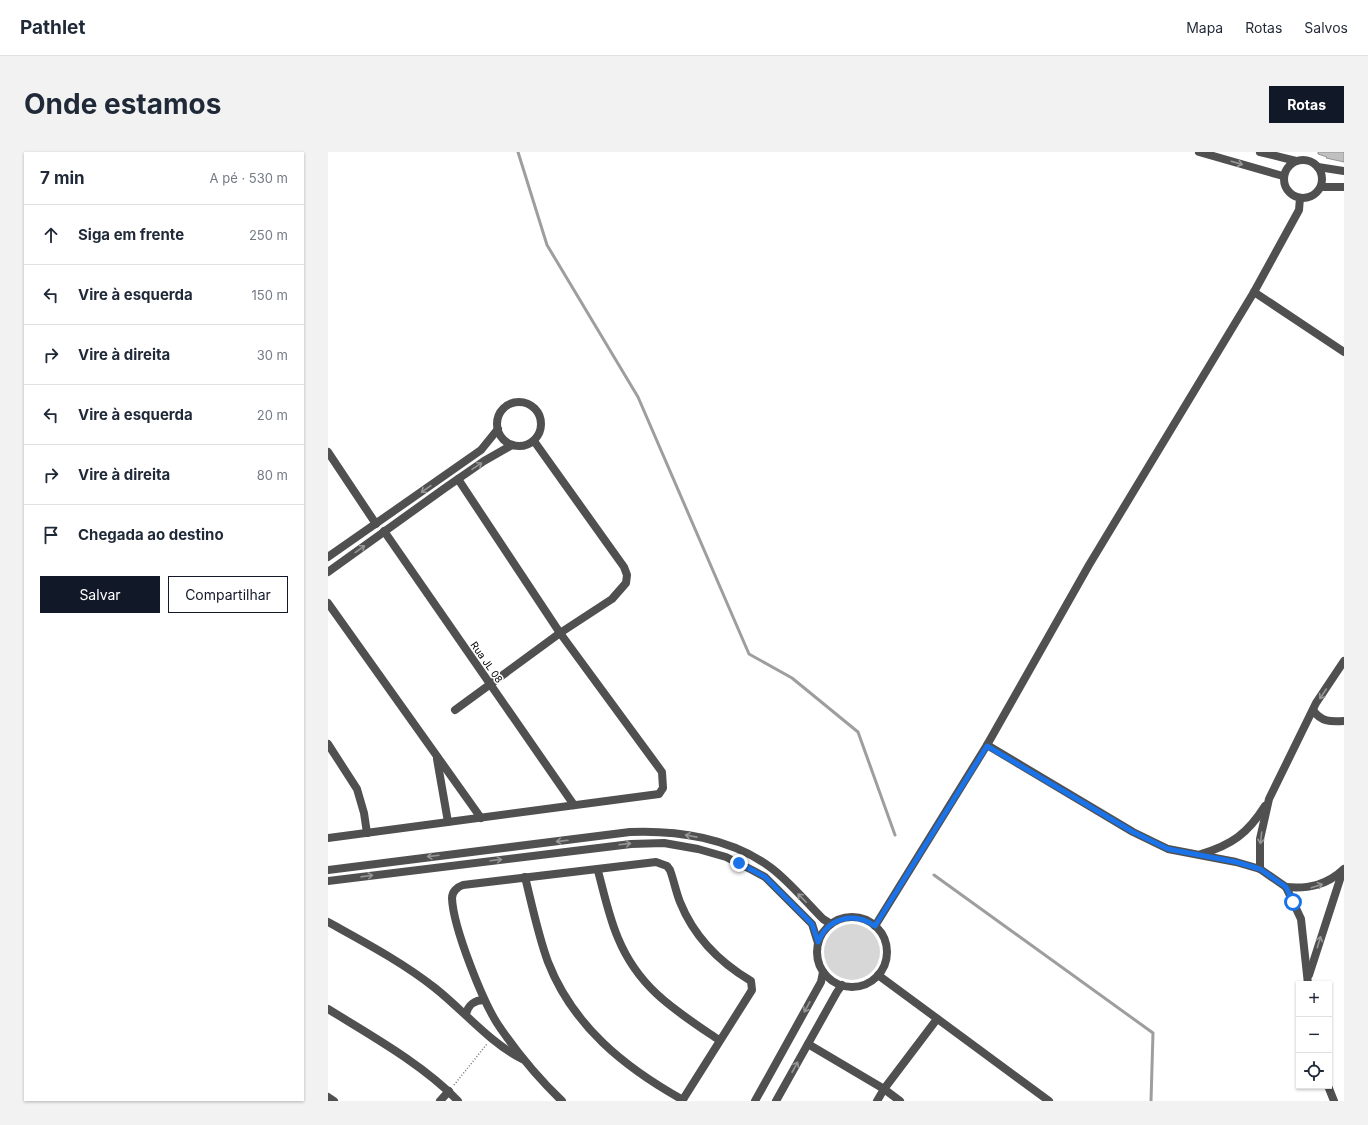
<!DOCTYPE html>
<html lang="pt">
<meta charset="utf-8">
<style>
:root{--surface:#fff;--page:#f2f2f3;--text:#1f2937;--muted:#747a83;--line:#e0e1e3;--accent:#111827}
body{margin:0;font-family:Inter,sans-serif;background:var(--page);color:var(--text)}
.controls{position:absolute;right:12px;bottom:12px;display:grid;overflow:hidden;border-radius:0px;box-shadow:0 1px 3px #0004}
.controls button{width:36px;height:36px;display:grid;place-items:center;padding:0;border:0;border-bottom:1px solid var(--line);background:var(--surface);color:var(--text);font:20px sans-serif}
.stop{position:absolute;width:12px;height:12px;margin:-9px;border:3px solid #1a73e8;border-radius:50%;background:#fff}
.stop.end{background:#1a73e8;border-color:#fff;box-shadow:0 1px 4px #0008}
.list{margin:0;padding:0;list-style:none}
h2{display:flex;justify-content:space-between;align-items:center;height:52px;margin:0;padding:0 16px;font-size:17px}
h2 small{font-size:13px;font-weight:400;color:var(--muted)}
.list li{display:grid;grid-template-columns:26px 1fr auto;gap:12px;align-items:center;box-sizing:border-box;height:60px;padding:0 16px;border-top:1px solid var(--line)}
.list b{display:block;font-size:15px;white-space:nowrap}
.list em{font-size:13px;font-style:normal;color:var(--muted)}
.actions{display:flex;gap:8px;padding:12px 16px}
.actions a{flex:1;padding:9px 0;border:1px solid var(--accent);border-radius:0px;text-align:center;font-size:14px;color:var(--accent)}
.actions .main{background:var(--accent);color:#fff}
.icon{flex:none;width:22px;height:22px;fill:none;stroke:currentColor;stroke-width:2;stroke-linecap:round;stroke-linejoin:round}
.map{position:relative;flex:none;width:1016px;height:949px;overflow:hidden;border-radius:0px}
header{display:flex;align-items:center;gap:24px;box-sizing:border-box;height:56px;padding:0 20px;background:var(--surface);border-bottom:1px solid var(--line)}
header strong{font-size:19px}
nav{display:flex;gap:22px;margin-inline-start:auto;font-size:14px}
.intro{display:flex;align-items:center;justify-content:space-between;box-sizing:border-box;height:96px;padding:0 24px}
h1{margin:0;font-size:28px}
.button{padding:10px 18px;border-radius:0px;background:var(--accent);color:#fff;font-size:14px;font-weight:700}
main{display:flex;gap:24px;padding:0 24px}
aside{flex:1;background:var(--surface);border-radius:0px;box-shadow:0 1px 3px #0004}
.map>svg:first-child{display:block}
.green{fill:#d7d7d7}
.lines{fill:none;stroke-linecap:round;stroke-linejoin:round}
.stream{stroke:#9e9e9e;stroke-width:3}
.building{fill:#c0c0c0;stroke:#949494}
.path{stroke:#727272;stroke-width:1.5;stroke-dasharray:1 2;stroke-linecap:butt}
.street{stroke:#505050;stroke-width:8}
.oneway{stroke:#969696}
.route{stroke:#1a73e8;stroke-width:5}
.labels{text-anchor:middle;stroke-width:3;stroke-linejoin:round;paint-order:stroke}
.street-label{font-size:10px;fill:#000;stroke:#fff}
</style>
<header>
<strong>Pathlet</strong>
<nav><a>Mapa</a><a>Rotas</a><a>Salvos</a></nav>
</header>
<div class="intro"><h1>Onde estamos</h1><a class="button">Rotas</a></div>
<main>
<aside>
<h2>7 min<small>A pé · 530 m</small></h2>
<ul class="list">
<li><svg class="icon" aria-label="ahead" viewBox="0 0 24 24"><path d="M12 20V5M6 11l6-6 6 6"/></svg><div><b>Siga em frente</b></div><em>250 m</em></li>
<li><svg class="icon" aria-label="left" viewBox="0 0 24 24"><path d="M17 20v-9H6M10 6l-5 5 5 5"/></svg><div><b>Vire à esquerda</b></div><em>150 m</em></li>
<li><svg class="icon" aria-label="right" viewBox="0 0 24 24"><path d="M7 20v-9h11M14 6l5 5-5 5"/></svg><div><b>Vire à direita</b></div><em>30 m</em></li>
<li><svg class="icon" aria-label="left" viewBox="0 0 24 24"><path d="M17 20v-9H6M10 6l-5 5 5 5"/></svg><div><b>Vire à esquerda</b></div><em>20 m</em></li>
<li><svg class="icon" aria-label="right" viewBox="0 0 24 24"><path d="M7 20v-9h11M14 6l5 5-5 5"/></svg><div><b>Vire à direita</b></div><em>80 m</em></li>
<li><svg class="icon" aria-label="arrive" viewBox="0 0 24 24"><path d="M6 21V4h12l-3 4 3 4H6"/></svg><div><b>Chegada ao destino</b></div></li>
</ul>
<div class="actions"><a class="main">Salvar</a><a>Compartilhar</a></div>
</aside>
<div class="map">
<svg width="1016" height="949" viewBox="0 0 1016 949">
<rect width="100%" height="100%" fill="#fff"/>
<!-- green -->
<circle class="green" cx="524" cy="800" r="28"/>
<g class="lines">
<!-- stream -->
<g class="stream">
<path d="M190 0 219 93 310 245 421 502 464 526 530 580 567 683"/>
<path d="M606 723 825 881 823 949"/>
</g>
</g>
<!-- building -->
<path class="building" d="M990 0H1016V10L998 6 999 5 990 2Z"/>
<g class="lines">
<!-- path -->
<path class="path" d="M126 933 159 892"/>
<!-- street -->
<g class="street">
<path d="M871 0 955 24"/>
<path d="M932 0 968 9"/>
<circle cx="975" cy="27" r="19"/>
<path d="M990 15 1016 19"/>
<path d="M993 35H1016"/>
<path d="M926 140 1016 200"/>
<circle cx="191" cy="272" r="22"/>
<path d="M0 300 48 372"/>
<path d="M56 379 246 653"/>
<path d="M0 405 153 298 170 277"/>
<path d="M0 420 117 336 156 309 184 293"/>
<path d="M0 451 153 666"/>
<path d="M127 558 232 481 284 447 298 431 299 423 296 415 206 289"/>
<path d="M985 558C993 570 1003 570 1016 569"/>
<path d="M0 592 29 637 36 661 39 681"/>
<path d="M659 593 805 680 840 697 908 710 932 717 958 735 973 767 980 832"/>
<path d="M109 607 120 670"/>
<path d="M0 686 331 642 335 636 334 620 232 481 130 327"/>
<path d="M873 702C904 693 920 681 937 654"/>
<path d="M932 717V687L941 647 988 551 1016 509"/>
<path d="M0 718 302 680C349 678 403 686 442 715 460 728 479 751 495 767L503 772"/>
<path d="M270 719C276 741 281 765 290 786 311 837 348 859 391 888"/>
<path d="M197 725C204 753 210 783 220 810 245 874 296 915 355 948"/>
<path d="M0 729 303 692 336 691 370 697 398 705 424 718 437 725 484 772 490 791"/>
<path d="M958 735C981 737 999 733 1016 717"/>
<circle cx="524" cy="800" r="35"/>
<path d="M0 770C36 790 74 810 107 836 136 859 161 890 194 907"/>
<path d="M547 774 659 593 761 413 926 140 971 58 972 46"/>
<path d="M550 823 721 949"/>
<path d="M981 823 1015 718"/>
<path d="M0 857C42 883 96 913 130 949"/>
<path d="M138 862C140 853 147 848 156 848"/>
<path d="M480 892 556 937 572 949"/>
<path d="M1000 934 1006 949"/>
<path d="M0 945 6 949"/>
<path d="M112 949 121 939"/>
<path d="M234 949C211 927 191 903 173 877 156 854 125 775 124 746 124 740 129 735 135 733L328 710 339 714 342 718C346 729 348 740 352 750 366 785 391 810 423 829L424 838 354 949"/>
<path d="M427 949 493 830 495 820"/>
<path d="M448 949 509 840 514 833"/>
<path d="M549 949 556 937 609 867"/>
</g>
</g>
<!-- one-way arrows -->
<defs><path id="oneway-shaft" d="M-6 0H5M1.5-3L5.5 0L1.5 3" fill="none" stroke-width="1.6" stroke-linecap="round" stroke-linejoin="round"/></defs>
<g class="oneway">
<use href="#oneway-shaft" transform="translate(909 11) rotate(16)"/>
<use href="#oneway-shaft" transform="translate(149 314) rotate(-34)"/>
<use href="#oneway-shaft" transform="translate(98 337) rotate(145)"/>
<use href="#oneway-shaft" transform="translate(32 397) rotate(-36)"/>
<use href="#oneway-shaft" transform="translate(995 542) rotate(123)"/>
<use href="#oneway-shaft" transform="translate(363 684) rotate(-169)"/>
<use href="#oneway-shaft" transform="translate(933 686) rotate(97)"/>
<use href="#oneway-shaft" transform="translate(234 689) rotate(173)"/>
<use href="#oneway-shaft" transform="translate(297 692) rotate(-7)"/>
<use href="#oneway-shaft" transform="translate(105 704) rotate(173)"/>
<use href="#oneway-shaft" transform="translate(168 708) rotate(-7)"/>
<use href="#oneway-shaft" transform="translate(39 724) rotate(-8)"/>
<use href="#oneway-shaft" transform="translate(989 734) rotate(-18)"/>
<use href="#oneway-shaft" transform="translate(474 746) rotate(-135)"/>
<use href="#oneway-shaft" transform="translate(991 790) rotate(-73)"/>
<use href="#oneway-shaft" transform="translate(479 855) rotate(119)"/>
<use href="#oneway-shaft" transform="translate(467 915) rotate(-61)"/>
</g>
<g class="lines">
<!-- route -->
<path class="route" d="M411 711 437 725 484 772 490 790C500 766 525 759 547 774L659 594 805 680 840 697 908 710 932 717 958 735 965 750"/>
</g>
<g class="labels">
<!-- street labels -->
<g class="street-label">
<text transform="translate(159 510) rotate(55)" y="4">Rua JL 08</text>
</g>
</g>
</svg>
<div class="controls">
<button>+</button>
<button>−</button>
<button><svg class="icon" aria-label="locate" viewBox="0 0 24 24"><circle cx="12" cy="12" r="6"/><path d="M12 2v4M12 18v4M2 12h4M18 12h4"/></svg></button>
</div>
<div class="stop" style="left:965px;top:750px"></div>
<div class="stop end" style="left:411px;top:711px"></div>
</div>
</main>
